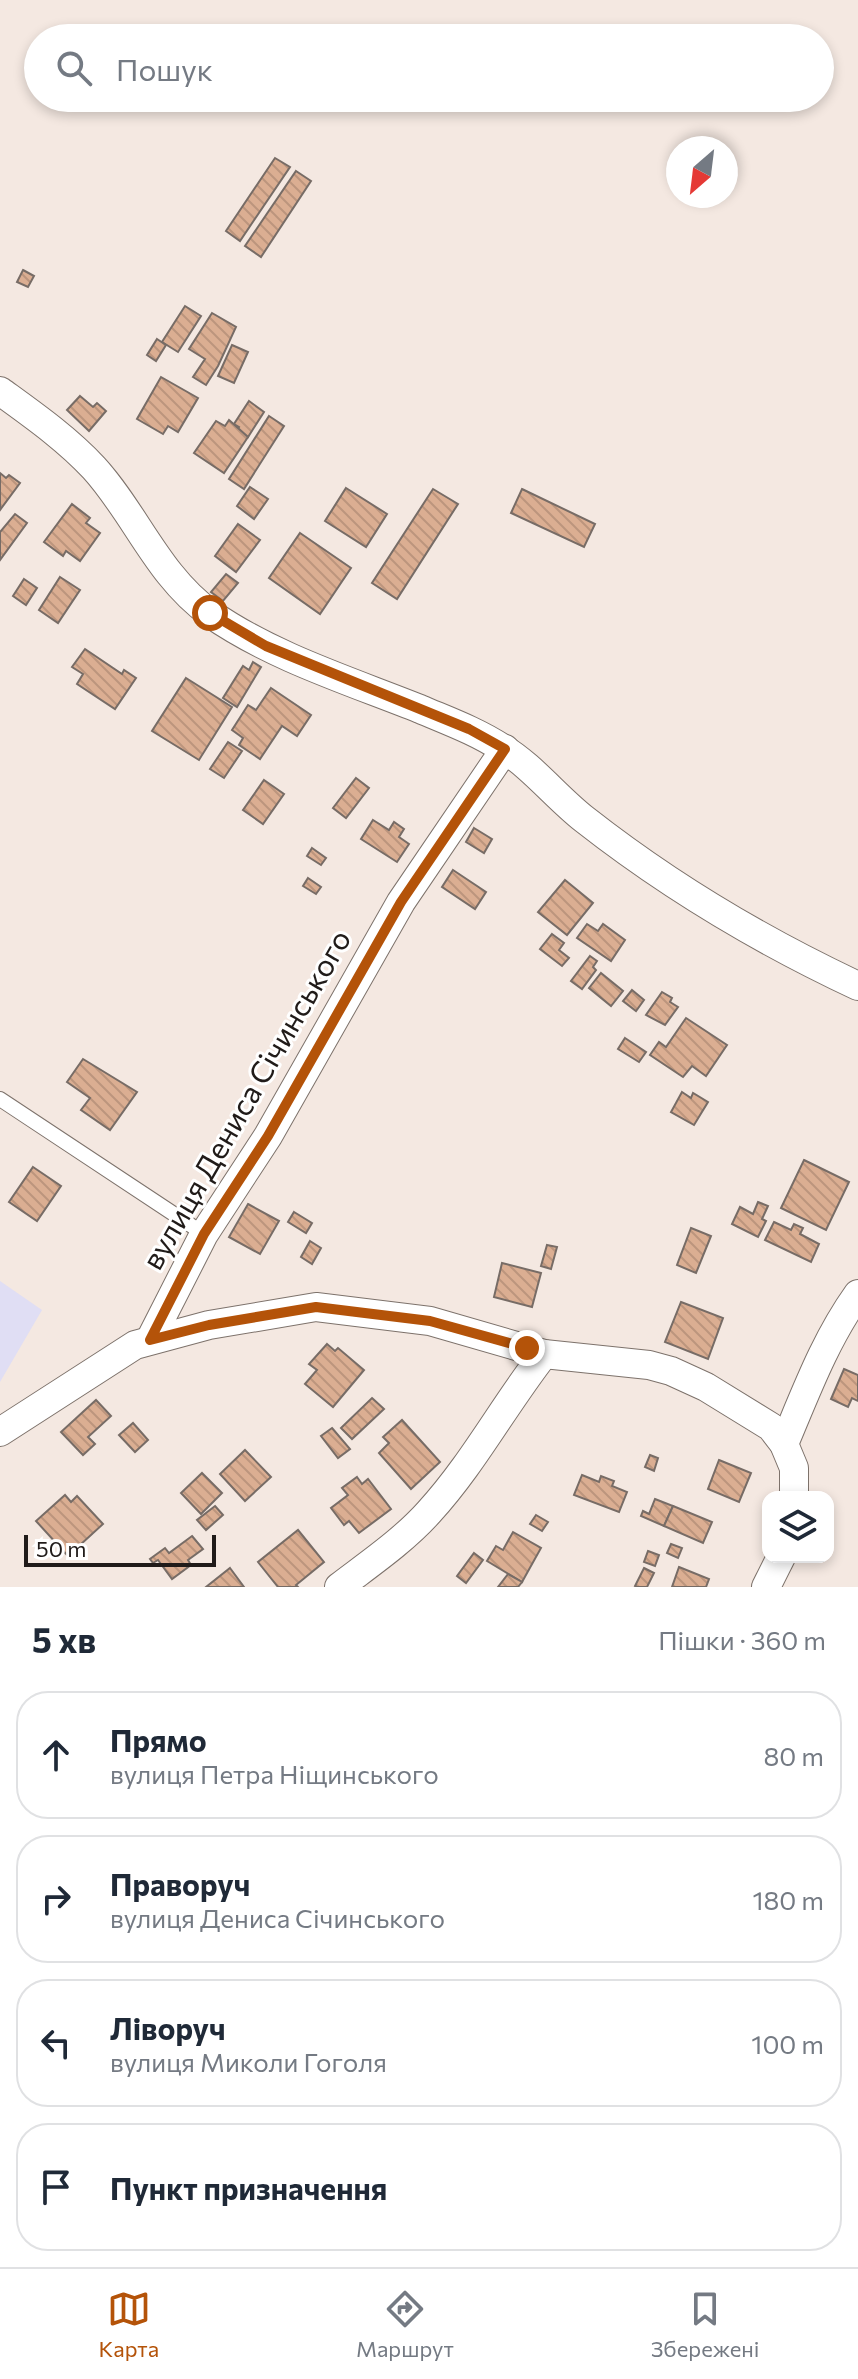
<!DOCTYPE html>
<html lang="uk">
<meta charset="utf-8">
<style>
:root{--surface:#fff;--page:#f2f2f3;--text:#1f2937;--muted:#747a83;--line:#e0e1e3;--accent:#b45309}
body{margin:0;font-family:Commissioner,sans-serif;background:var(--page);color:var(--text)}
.controls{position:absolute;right:24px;bottom:24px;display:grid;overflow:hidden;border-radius:16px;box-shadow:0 4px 12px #0003}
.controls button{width:72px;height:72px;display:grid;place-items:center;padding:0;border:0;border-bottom:2px solid var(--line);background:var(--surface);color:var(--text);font:40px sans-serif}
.compass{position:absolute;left:666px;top:136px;width:72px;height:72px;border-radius:50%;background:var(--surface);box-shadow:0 4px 12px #0003;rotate:208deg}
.scale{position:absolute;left:24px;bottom:20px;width:192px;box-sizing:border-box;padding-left:8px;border:4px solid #201b19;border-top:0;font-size:22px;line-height:28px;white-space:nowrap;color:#201b19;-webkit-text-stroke:6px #fff;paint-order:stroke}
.stop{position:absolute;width:24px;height:24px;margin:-18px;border:6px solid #b45309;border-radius:50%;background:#fff}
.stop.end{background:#b45309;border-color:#fff;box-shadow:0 2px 8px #0008}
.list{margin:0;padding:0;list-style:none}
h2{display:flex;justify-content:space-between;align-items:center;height:104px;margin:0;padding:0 32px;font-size:34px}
h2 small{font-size:26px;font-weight:400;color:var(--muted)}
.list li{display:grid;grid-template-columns:52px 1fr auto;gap:24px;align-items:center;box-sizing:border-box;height:128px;margin:0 16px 16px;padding:0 16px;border:2px solid var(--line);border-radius:32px}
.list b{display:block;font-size:30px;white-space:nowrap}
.list p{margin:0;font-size:26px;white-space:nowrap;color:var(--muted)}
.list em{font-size:26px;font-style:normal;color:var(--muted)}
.icon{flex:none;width:44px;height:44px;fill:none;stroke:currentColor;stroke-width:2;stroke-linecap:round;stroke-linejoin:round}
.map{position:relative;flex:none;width:858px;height:1587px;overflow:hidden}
.search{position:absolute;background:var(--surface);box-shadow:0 4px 12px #0003;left:24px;right:24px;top:24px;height:88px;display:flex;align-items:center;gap:20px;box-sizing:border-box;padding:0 28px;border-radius:44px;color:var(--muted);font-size:30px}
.sheet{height:680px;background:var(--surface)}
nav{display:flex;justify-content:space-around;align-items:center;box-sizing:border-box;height:112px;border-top:2px solid var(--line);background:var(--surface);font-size:22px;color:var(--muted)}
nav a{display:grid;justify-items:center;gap:4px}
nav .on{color:var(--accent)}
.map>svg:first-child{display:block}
.industrial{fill:#e0def4}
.building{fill:url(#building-back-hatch);stroke:#776c66;stroke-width:2}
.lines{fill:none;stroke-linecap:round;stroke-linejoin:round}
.service-casing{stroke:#7d726b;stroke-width:16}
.minor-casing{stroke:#7d726b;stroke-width:30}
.service{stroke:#fff;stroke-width:14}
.minor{stroke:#fff;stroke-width:28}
.route{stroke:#b45309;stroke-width:10}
.labels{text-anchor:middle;stroke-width:6;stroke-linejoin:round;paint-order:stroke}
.street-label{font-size:30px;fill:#201b19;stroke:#fff}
</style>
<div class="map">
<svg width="858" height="1587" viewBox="0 0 858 1587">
<defs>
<pattern id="building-back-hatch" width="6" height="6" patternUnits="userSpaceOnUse" patternTransform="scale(2)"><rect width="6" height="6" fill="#dbae92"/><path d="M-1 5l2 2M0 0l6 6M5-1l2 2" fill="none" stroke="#bc957d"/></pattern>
</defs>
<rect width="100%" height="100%" fill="#f4e8e1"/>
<!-- industrial -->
<path class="industrial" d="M0 1281 42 1310 0 1382Z"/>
<!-- building -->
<g class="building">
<path d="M275 158 290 167 240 241 226 231Z"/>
<path d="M296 171 311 181 261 257 245 246Z"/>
<path d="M23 270 34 276 28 287 17 282Z"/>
<path d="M185 306 201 316 178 352 162 342Z"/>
<path d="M212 313 236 327 218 366 206 385 193 377 205 359 189 349Z"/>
<path d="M157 339 166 345 156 361 147 355Z"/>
<path d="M232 345 248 352 234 383 218 376Z"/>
<path d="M161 377 198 398 178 432 168 426 163 434 137 419Z"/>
<path d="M80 396 93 407 97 403 106 411 89 431 67 410Z"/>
<path d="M249 401 264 412 248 437 237 430 239 427 234 424Z"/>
<path d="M269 416 284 426 244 489 229 479Z"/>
<path d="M229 420 248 437 224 473 194 453 216 421 225 426Z"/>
<path d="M0 473 6 478 9 475 20 483 0 510Z"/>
<path d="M250 487 268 499 254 519 237 506Z"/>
<path d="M346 488 387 514 366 547 325 521Z"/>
<path d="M433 489 458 504 397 599 372 583Z"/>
<path d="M522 489 595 524 584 547 511 513Z"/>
<path d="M72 504 90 518 86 523 100 533 80 561 66 551 63 556 44 542Z"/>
<path d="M15 514 27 523 0 560V532Z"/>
<path d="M238 524 260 540 236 572 215 556Z"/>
<path d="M300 533 351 568 320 614 269 578Z"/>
<path d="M226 574 238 583 223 601 211 592Z"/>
<path d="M60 577 80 590 58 623 39 610Z"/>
<path d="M24 579 37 588 26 605 13 596Z"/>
<path d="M85 649 122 674 124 670 136 678 115 709 77 684 83 674 72 667Z"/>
<path d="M253 662 261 667 237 707 223 698 243 666 249 670Z"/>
<path d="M186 678 232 707 199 760 152 731Z"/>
<path d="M271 688 311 715 297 736 282 726 260 759 239 745 243 738 232 730 248 705 256 710Z"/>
<path d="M228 742 242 751 224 778 210 769Z"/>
<path d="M356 778 369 788 346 818 333 808Z"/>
<path d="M264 780 284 794 263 824 243 810Z"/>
<path d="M373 820 389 830 394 822 404 829 399 837 409 844 397 862 361 839Z"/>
<path d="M474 828 492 839 484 853 466 842Z"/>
<path d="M312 848 326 858 321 865 307 856Z"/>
<path d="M453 870 486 892 475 909 442 887Z"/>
<path d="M308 878 321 887 316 894 303 886Z"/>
<path d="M565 880 593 903 567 935 538 912Z"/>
<path d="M587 924 598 931 603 924 625 940 611 961 577 938Z"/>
<path d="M552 934 564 943 559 950 569 958 562 966 540 949Z"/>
<path d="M590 956 597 961 593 967 596 970 582 989 571 981Z"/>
<path d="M601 973 623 991 611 1006 589 988Z"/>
<path d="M632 990 644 1000 636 1011 623 1001Z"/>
<path d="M662 992 672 998 670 1002 678 1007 665 1025 646 1015Z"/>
<path d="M686 1018 727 1045 706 1076 692 1066 683 1077 650 1055 659 1042 666 1047Z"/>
<path d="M625 1038 646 1052 639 1062 618 1049Z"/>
<path d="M83 1059 137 1092 110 1130 81 1110 90 1098 67 1082Z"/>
<path d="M682 1092 691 1098 693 1093 708 1102 694 1125 671 1112Z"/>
<path d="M804 1160 849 1182 826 1230 781 1208Z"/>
<path d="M33 1167 61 1186 37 1221 9 1202Z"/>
<path d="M758 1202 768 1206 762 1219 766 1221 758 1237 732 1224 740 1207 753 1214Z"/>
<path d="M248 1204 279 1221 260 1254 229 1237Z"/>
<path d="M294 1212 312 1223 306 1233 288 1222Z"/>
<path d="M774 1222 791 1230 794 1224 803 1228 800 1234 819 1244 811 1262 765 1240Z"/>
<path d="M691 1228 711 1236 696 1273 677 1265Z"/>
<path d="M310 1241 321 1248 312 1264 301 1257Z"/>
<path d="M547 1245 557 1247 551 1269 541 1266Z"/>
<path d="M502 1263 541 1273 532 1307 494 1297Z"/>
<path d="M681 1302 723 1318 708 1359 665 1342Z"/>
<path d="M327 1344 335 1351 338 1348 364 1370 333 1407 305 1384 317 1370 309 1364Z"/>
<path d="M844 1369 858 1375V1401L852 1398 848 1407 831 1399Z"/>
<path d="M372 1398 384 1409 352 1439 341 1428Z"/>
<path d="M96 1400 111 1416 88 1437 95 1444 83 1455 61 1432Z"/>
<path d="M402 1420 440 1462 411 1489 379 1453 389 1443 383 1437Z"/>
<path d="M133 1423 148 1440 135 1452 119 1435Z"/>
<path d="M332 1428 350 1449 338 1458 321 1436Z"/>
<path d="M245 1450 271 1477 245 1501 220 1474Z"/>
<path d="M650 1455 658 1458 654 1471 645 1467Z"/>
<path d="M719 1460 751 1473 739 1502 708 1489Z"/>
<path d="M202 1473 222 1493 201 1514 181 1493Z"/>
<path d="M582 1475 599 1482 601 1476 614 1481 612 1486 627 1492 619 1512 574 1495Z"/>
<path d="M357 1477 362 1484 368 1479 391 1509 359 1533 349 1521 344 1525 331 1508 348 1495 342 1488Z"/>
<path d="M65 1495 71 1502 77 1496 103 1524 68 1556 36 1521Z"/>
<path d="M655 1499 673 1506 664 1526 641 1516 643 1511 649 1514Z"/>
<path d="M215 1506 223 1515 206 1530 197 1520Z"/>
<path d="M673 1506 712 1522 703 1543 664 1526Z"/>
<path d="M536 1515 548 1522 542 1531 530 1524Z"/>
<path d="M298 1530 324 1562 296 1585 298 1587H278L258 1562Z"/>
<path d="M513 1532 541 1548 522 1582 487 1561 496 1546 503 1550Z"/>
<path d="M192 1536 203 1549 188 1560 191 1565 172 1579 158 1560 153 1563 150 1559 165 1548 169 1553Z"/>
<path d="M671 1544 682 1548 678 1558 667 1553Z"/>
<path d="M648 1551 659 1555 655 1566 644 1562Z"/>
<path d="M474 1553 483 1560 466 1583 457 1576Z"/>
<path d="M679 1567 709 1579 706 1587H672Z"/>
<path d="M230 1568 244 1587H206Z"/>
<path d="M644 1568 654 1573 647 1587H637L635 1586Z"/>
<path d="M508 1574 522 1582 518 1587H498Z"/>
</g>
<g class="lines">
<!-- service casing -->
<g class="service-casing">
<path id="service" d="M0 1099 204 1234"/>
</g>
<!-- minor casing -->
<g class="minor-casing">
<g id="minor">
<path d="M0 391C33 415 66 438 94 468 136 514 157 575 211 614 273 657 350 681 420 709 448 721 476 731 502 748 532 766 556 797 584 819 668 885 762 941 858 986"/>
<path d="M150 1340 204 1234 268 1136 401 902 505 749"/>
<path d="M0 1432 135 1345 209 1325 316 1307 430 1321 544 1354 649 1365 671 1371 706 1387 771 1427 784 1444 794 1468V1497"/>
<path d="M784 1444C806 1392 825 1340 858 1294"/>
<path d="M339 1587C369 1564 403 1541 429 1512 473 1464 504 1405 544 1354"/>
<path d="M766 1587 781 1557"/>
</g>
</g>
<!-- service -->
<use href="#service" class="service"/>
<!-- minor -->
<use href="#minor" class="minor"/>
</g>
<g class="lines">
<!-- route -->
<path class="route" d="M210 613 266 646 469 729 505 749 401 902 268 1136 204 1234 150 1340 209 1325 316 1307 430 1321 527 1348"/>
</g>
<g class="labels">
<!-- street labels -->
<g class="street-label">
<text transform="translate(247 1100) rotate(-60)" y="10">вулиця Дениса Січинського</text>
</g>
</g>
</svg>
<div class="controls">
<button><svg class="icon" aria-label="layers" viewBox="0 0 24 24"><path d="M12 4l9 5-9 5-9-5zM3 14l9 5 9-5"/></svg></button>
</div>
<svg class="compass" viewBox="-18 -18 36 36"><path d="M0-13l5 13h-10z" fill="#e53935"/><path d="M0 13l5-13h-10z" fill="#747a83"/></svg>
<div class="scale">50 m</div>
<div class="stop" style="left:210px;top:613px"></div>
<div class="stop end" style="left:527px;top:1348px"></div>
<div class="search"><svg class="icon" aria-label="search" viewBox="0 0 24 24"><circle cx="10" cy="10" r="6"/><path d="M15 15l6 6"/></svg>Пошук</div>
</div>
<section class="sheet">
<h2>5 хв<small>Пішки · 360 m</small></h2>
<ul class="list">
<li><svg class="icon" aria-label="ahead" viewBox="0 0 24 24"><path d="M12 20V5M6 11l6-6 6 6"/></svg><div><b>Прямо</b><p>вулиця Петра Ніщинського</p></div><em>80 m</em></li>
<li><svg class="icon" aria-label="right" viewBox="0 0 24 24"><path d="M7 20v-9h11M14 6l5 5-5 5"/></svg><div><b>Праворуч</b><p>вулиця Дениса Січинського</p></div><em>180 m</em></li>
<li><svg class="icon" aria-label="left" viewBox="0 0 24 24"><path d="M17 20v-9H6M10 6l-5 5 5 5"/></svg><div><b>Ліворуч</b><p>вулиця Миколи Гоголя</p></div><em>100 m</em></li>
<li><svg class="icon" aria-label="arrive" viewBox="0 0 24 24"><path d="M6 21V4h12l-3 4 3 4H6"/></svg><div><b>Пункт призначення</b></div></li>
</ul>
</section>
<nav>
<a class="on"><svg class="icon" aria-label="map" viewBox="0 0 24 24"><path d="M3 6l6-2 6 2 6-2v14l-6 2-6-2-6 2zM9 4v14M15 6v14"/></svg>Карта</a>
<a><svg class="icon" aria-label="directions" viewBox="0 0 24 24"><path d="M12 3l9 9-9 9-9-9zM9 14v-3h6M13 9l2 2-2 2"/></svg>Маршрут</a>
<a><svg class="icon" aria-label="saved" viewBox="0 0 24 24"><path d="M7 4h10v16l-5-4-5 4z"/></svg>Збережені</a>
</nav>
